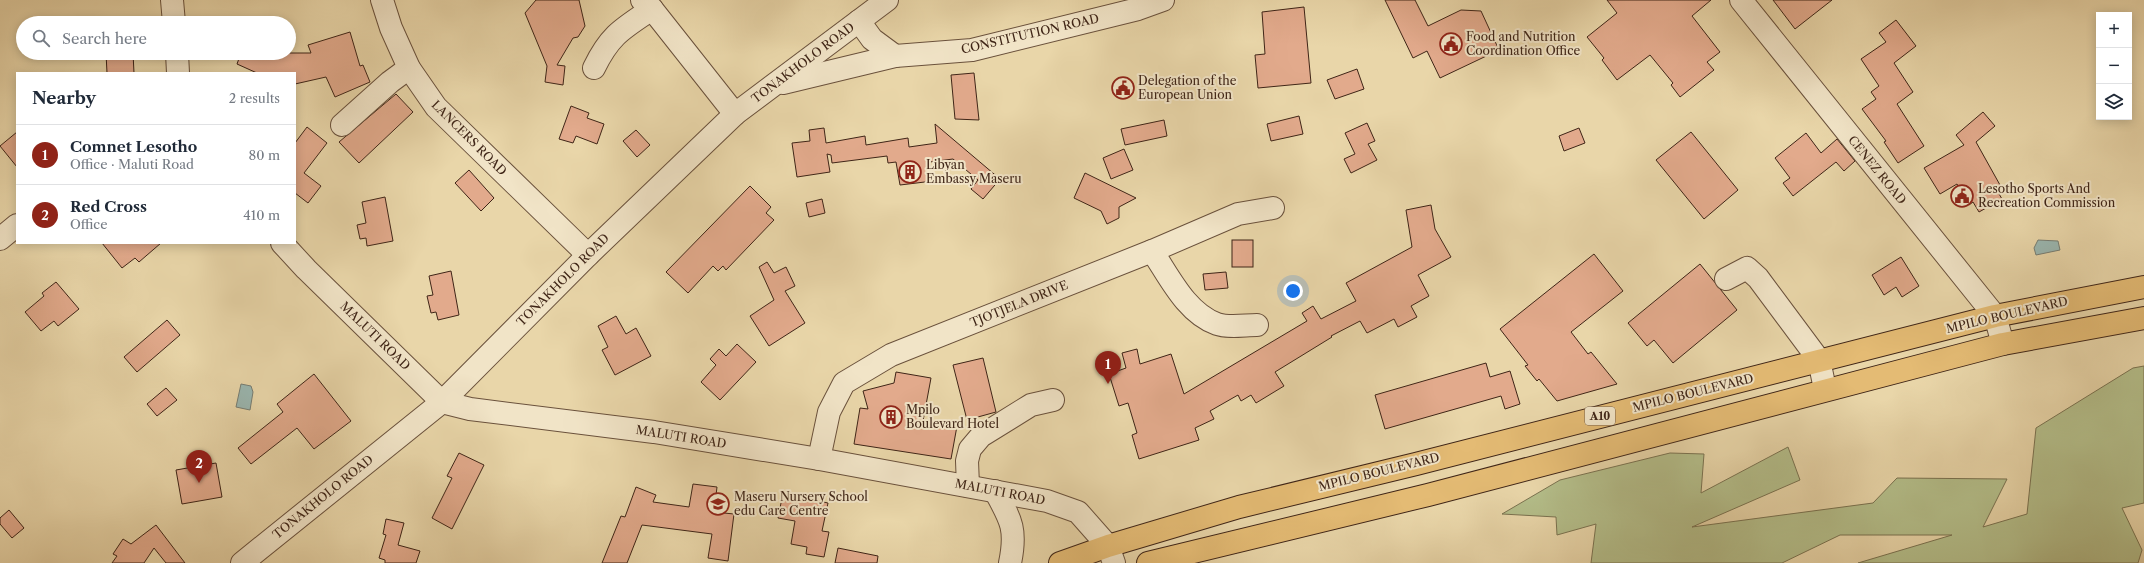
<!DOCTYPE html>
<meta charset="utf-8">
<style>
:root{--surface:#fff;--page:#f2f2f3;--text:#1f2937;--muted:#747a83;--line:#e0e1e3;--accent:#8f2418}
body{margin:0;font-family:"Libre Caslon Text",serif;background:var(--page);color:var(--text)}
.controls{position:absolute;right:12px;top:12px;display:grid;overflow:hidden;border-radius:0px;box-shadow:0 2px 10px #0003}
.controls button{width:36px;height:36px;display:grid;place-items:center;padding:0;border:0;border-bottom:1px solid var(--line);background:var(--surface);color:var(--text);font:20px sans-serif}
.you{position:absolute;left:1293px;top:291px;width:14px;height:14px;margin:-10px;border:3px solid #fff;border-radius:50%;background:#1a73e8;box-shadow:0 0 0 6px #1a73e833}
.badge{display:grid;place-items:center;width:26px;height:26px;border-radius:50%;background:var(--accent);color:#fff;font-size:13px;font-weight:700}
.pin{position:absolute;translate:-50% -33px;filter:drop-shadow(0 1px 2px #0008)}
.pin::after{content:'';position:absolute;top:21px;width:14px;height:12px;background:inherit;clip-path:polygon(0 0,100% 0,50% 100%)}
.list{margin:0;padding:0;list-style:none}
h2{display:flex;justify-content:space-between;align-items:center;height:52px;margin:0;padding:0 16px;font-size:17px}
h2 small{font-size:13px;font-weight:400;color:var(--muted)}
.list li{display:grid;grid-template-columns:26px 1fr auto;gap:12px;align-items:center;box-sizing:border-box;height:60px;padding:0 16px;border-top:1px solid var(--line)}
.list b{display:block;font-size:15px;white-space:nowrap}
.list p{margin:0;font-size:13px;white-space:nowrap;color:var(--muted)}
.list em{font-size:13px;font-style:normal;color:var(--muted)}
.icon{flex:none;width:22px;height:22px;fill:none;stroke:currentColor;stroke-width:2;stroke-linecap:round;stroke-linejoin:round}
.map{position:relative;flex:none;width:2144px;height:563px;overflow:hidden}
.search{position:absolute;background:var(--surface);box-shadow:0 2px 10px #0003;left:16px;top:16px;width:280px;height:44px;display:flex;align-items:center;gap:10px;box-sizing:border-box;padding:0 14px;border-radius:22px;color:var(--muted);font-size:15px}
.panel{position:absolute;background:var(--surface);box-shadow:0 2px 10px #0003;left:16px;top:72px;width:280px;height:172px;border-radius:0px}
.map>svg:first-child{display:block}
.green{fill:#b4be8a;stroke:#7a7250}
.water{fill:#9ab7b1;stroke:#767d73}
.building{fill:#e2aa8c;stroke:#3f2517}
.lines{fill:none;stroke-linecap:round;stroke-linejoin:round}
.minor-casing{stroke:#6a513c;stroke-width:24}
.highway-casing{stroke:#3f2517;stroke-width:24}
.minor{stroke:#f1e4c7;stroke-width:22}
.highway{stroke:#e4bb74;stroke-width:22}
.labels{text-anchor:middle;stroke-width:4;stroke-linejoin:round;paint-order:stroke}
.shield{fill:#f1e4c7;stroke:#745e4c;stroke-width:1}
.shield-label{font-size:11px;font-weight:bold;fill:#3f2517}
.street-label{font-size:12px;fill:#3f2517;stroke:#f1e4c7}
.poi-label{font-size:12px;fill:#3f2517;stroke:#f1e4c7;text-anchor:start}
</style>
<div class="map">
<svg width="2144" height="563" viewBox="0 0 2144 563">
<rect width="100%" height="100%" fill="#e9d6a9"/>
<filter id="stains"><feTurbulence type="fractalNoise" baseFrequency=".005" numOctaves="4"/><feColorMatrix values="0 0 0 0 .2 0 0 0 0 .09 0 0 0 0 .02 0 0 0 .5 -.17"/></filter>
<radialGradient id="worn" r=".72"><stop offset=".6" stop-color="#630" stop-opacity="0"/><stop offset="1" stop-color="#630" stop-opacity=".3"/></radialGradient>
<!-- green -->
<path class="green" d="M2144 366V503L2122 508 2142 550 2138 563H1858L1952 535H1840L1782 563H1591L1596 524 1557 535 1556 517 1502 514 1560 480 1670 453 1704 454 1701 493 1788 447 1800 480 1692 527 1873 503 1897 478 2007 479 1983 527 2027 514 2036 428 2133 368Z"/>
<!-- water -->
<g class="water">
<path d="M2038 240 2058 241 2060 250 2036 255 2034 248Z"/>
<path d="M241 384 251 386 253 392 250 410 236 407Z"/>
</g>
<!-- building -->
<g class="building">
<path d="M536 0H579L585 26 578 37 573 38 557 65 565 66 563 85 545 82 547 66 525 13Z"/>
<path d="M1385 0H1415L1428 26 1461 10 1481 11 1499 50 1440 78 1427 51 1413 58Z"/>
<path d="M1607 0H1711L1692 16 1720 52 1707 62 1714 70 1680 97 1671 85 1673 83 1650 55 1617 80 1602 60 1604 58 1587 37 1617 13Z"/>
<path d="M1773 0H1832L1795 29Z"/>
<path d="M1304 7 1311 83 1258 88 1255 55 1265 54 1262 12Z"/>
<path d="M1896 20 1916 46 1894 63 1913 92 1897 104 1924 146 1898 163 1884 142 1886 141 1862 109 1876 99 1871 92 1879 86 1861 59 1886 42 1879 33Z"/>
<path d="M350 32 360 66 363 65 370 82 335 97 326 77 295 84V73H257L237 64 241 53H311L308 45Z"/>
<path d="M106 53H133L134 73H107Z"/>
<path d="M1357 69 1364 89 1335 99 1327 80Z"/>
<path d="M974 73 979 120 955 119 951 75Z"/>
<path d="M396 94 413 112 359 163 339 142Z"/>
<path d="M571 106 589 113 587 118 604 124 597 144 576 136 573 143 559 139Z"/>
<path d="M1983 112 1995 126 1976 142 2000 185 1995 187 2002 199 1979 212 1973 202 1969 205 1957 184 1940 194 1924 168 1964 145 1956 135Z"/>
<path d="M1299 116 1303 134 1271 141 1267 124Z"/>
<path d="M1164 120 1167 136 1125 145 1121 129Z"/>
<path d="M1367 123 1375 141 1368 144 1377 160 1351 173 1344 159 1355 154 1345 133Z"/>
<path d="M935 124 1000 179 983 199 971 189 978 180 953 159 930 162 933 181 900 185 896 162 888 163 887 156 832 163 831 155 827 154 830 172 797 177 792 143 810 141 809 130 824 128 826 143 865 136 866 145 908 138 909 147 937 143Z"/>
<path d="M307 127 327 143 304 173 321 186 308 203 295 193V143Z"/>
<path d="M1579 128 1585 143 1564 151 1559 136Z"/>
<path d="M636 130 650 145 637 157 623 141Z"/>
<path d="M17 132V167L0 146Z"/>
<path d="M1691 132 1738 190 1704 219 1656 160Z"/>
<path d="M1806 133 1821 153 1837 139 1855 161 1844 171 1836 162 1793 196 1783 183 1790 178 1775 158Z"/>
<path d="M1124 149 1133 170 1111 179 1103 158Z"/>
<path d="M469 170 494 198 481 211 455 183Z"/>
<path d="M1085 173 1136 198 1119 207V218L1107 224 1101 211 1074 198Z"/>
<path d="M750 186 771 207 766 213 774 220 726 270 723 266 718 271 713 266 688 293 666 272Z"/>
<path d="M385 197 393 241 367 246 366 238 360 239 357 225 366 223 362 202Z"/>
<path d="M822 199 825 213 809 217 806 203Z"/>
<path d="M1431 205 1435 229 1451 257 1418 275 1429 296 1411 306 1417 317 1398 327 1394 319 1367 333 1360 321 1331 336 1332 337 1275 372 1284 386 1256 403 1251 395 1241 401 1238 395 1210 411 1214 419 1195 428 1199 440 1139 459 1132 435 1137 433 1128 403 1119 406 1109 374 1126 368 1122 353 1137 349 1140 364 1171 354 1184 394 1307 321 1302 313 1313 306 1321 319 1356 301 1346 283 1412 247 1406 210Z"/>
<rect x="1232" y="240" width="21" height="27"/>
<path d="M102 243H161L139 262 135 258 122 268Z"/>
<path d="M1594 254 1623 291 1571 332 1588 354 1591 352 1617 384 1557 401 1539 379 1537 381 1525 366 1528 365 1500 329Z"/>
<path d="M1901 257 1919 286 1902 297 1896 287 1884 295 1872 275Z"/>
<path d="M767 262 774 273 786 267 795 286 785 291 805 323 769 346 750 316 774 300 759 267Z"/>
<path d="M1700 264 1737 310 1673 363 1654 340 1647 346 1628 323Z"/>
<path d="M451 271 459 315 438 320 436 312 431 313 427 296 433 295 429 276Z"/>
<path d="M1226 272 1228 288 1205 290 1203 274Z"/>
<path d="M56 282 79 309 58 326 54 321 41 331 25 312 44 296 42 293Z"/>
<path d="M616 316 626 334 636 328 651 356 615 375 602 350 608 347 598 326Z"/>
<path d="M167 320 180 335 137 372 124 357Z"/>
<path d="M737 344 756 362 720 400 701 382 716 365 710 359 719 349 726 356Z"/>
<path d="M983 358 996 412 967 420 953 365Z"/>
<path d="M1486 363 1490 377 1510 371 1520 404 1505 409 1501 396 1385 429 1375 395Z"/>
<path d="M896 372 931 378 923 421 957 426 951 459 854 444 860 408 868 409 863 391 894 383Z"/>
<path d="M314 374 351 421 314 449 297 428 251 464 238 448 283 412 277 404Z"/>
<path d="M166 388 177 400 157 416 147 404Z"/>
<path d="M459 453 484 465 452 529 432 518 452 478 447 476Z"/>
<path d="M216 463 222 497 182 504 176 470Z"/>
<path d="M693 484 717 487 714 512 734 514 728 561 708 558 712 534 642 525 627 563H602L621 516 625 517 636 487 656 495 653 502 689 507Z"/>
<path d="M783 493 828 503 822 531 829 532 824 557 806 554 807 547 791 544 795 521 778 518Z"/>
<path d="M9 510 24 528 12 538 0 524V518Z"/>
<path d="M386 519 404 523 398 545 420 551 416 563H385V560L379 558 386 535 383 534Z"/>
<path d="M156 525 185 563H166L154 548 144 563H112L117 556 113 554 123 539 131 544Z"/>
<path d="M838 548 878 556 877 563H835Z"/>
</g>
<g class="lines">
<!-- minor casing -->
<g class="minor-casing">
<g id="minor">
<path d="M172 0 174 23"/>
<path d="M382 0 391 28 409 68 436 107 588 255"/>
<path d="M642 0 652 9 735 114"/>
<path d="M1741 0 1995 316 2003 344"/>
<path d="M859 21 872 39 895 56"/>
<path d="M177 53 178 73"/>
<path d="M594 68C610 35 622 29 652 9"/>
<path d="M783 83 895 56 972 50 1138 9 1163 0"/>
<path d="M342 125 390 82 409 68"/>
<path d="M0 239 17 225"/>
<path d="M282 243 306 269 442 402 470 409 654 432 819 459 1047 501 1078 512 1108 546 1114 563"/>
<path d="M1152 251C1169 276 1186 313 1217 324 1228 328 1245 325 1257 325"/>
<path d="M1726 279 1747 268 1758 278 1819 360 1825 389"/>
<path d="M819 459 829 412 844 383 891 355 1152 251 1238 214 1273 208"/>
<path d="M968 486 967 461 970 449 981 436 1031 405 1053 400"/>
<path d="M995 491C1011 520 1017 529 1010 563"/>
<path d="M242 563 442 402 588 255 735 114 887 0"/>
</g>
</g>
<!-- highway casing -->
<g class="highway-casing">
<g id="highway">
<path d="M1060 563 1108 546 1239 507 1416 464 1995 316 2144 287"/>
<path d="M1148 563 1428 495 2003 344 2144 318"/>
</g>
</g>
<!-- minor -->
<use href="#minor" class="minor"/>
<!-- highway -->
<use href="#highway" class="highway"/>
</g>
<!-- icons -->
<defs>
<g id="civic-ring" transform="scale(1.15)"><circle r="9.5" fill="#f1e4c7" stroke="#8f2418" stroke-width="1.5"/><path d="M-.6-6.5H3V-4.5H.6V-3L4-1V1h2V6H-6V1h2V-1L-.6-3ZM-1.2 2.5V6h2.4V2.5Z" fill="#8f2418"/></g>
<g id="building-ring" transform="scale(1.15)"><circle r="9.5" fill="#f1e4c7" stroke="#8f2418" stroke-width="1.5"/><path d="M-4-6H4V6H1V3H-1V6H-4ZM-2.5-4.3h1.7v1.8h-1.7ZM.8-4.3h1.7v1.8H.8ZM-2.5-1h1.7V.8h-1.7ZM.8-1h1.7V.8H.8Z" fill="#8f2418"/></g>
<g id="school-ring" transform="scale(1.15)"><circle r="9.5" fill="#f1e4c7" stroke="#8f2418" stroke-width="1.5"/><path d="M0-5L7-2L0 1L-7-2ZM-4 1L0 2.5L4 1V4Q0 6-4 4Z" fill="#8f2418"/></g>
</defs>
<g fill-rule="evenodd">
<use href="#civic-ring" x="1451" y="44"/>
<use href="#civic-ring" x="1123" y="88"/>
<use href="#building-ring" x="910" y="172"/>
<use href="#civic-ring" x="1962" y="196"/>
<use href="#building-ring" x="891" y="417"/>
<use href="#school-ring" x="718" y="504"/>
</g>
<g class="labels">
<!-- shield labels -->
<rect class="shield" x="1585" y="407" width="30" height="18" rx="3"/>
<g class="shield-label">
<text x="1600" y="420">A10</text>
</g>
<!-- street labels -->
<g class="street-label">
<text transform="translate(1030 34) rotate(-13)" y="4">CONSTITUTION ROAD</text>
<text transform="translate(803 63) rotate(-37)" y="4">TONAKHOLO ROAD</text>
<text transform="translate(469 138) rotate(45)" y="4">LANCERS ROAD</text>
<text transform="translate(1877 170) rotate(51)" y="4">CENEZ ROAD</text>
<text transform="translate(563 280) rotate(-45)" y="4">TONAKHOLO ROAD</text>
<text transform="translate(1019 304) rotate(-22)" y="4">TJOTJELA DRIVE</text>
<text transform="translate(2007 315) rotate(-13)" y="4">MPILO BOULEVARD</text>
<text transform="translate(375 336) rotate(44)" y="4">MALUTI ROAD</text>
<text transform="translate(1693 393) rotate(-14)" y="4">MPILO BOULEVARD</text>
<text transform="translate(681 437) rotate(9)" y="4">MALUTI ROAD</text>
<text transform="translate(1379 472) rotate(-14)" y="4">MPILO BOULEVARD</text>
<text transform="translate(1000 492) rotate(11)" y="4">MALUTI ROAD</text>
<text transform="translate(323 497) rotate(-39)" y="4">TONAKHOLO ROAD</text>
</g>
<!-- poi labels -->
<g class="poi-label">
<text x="1466" y="41">Food and Nutrition<tspan x="1466" dy="14">Coordination Office</tspan></text>
<text x="1138" y="85">Delegation of the<tspan x="1138" dy="14">European Union</tspan></text>
<text x="926" y="169">Libyan<tspan x="926" dy="14">Embassy Maseru</tspan></text>
<text x="1978" y="193">Lesotho Sports And<tspan x="1978" dy="14">Recreation Commission</tspan></text>
<text x="906" y="414">Mpilo<tspan x="906" dy="14">Boulevard Hotel</tspan></text>
<text x="734" y="501">Maseru Nursery School<tspan x="734" dy="14">edu Care Centre</tspan></text>
</g>
</g>
<rect width="100%" height="100%" filter="url(#stains)"/>
<rect width="100%" height="100%" fill="url(#worn)"/>
</svg>
<div class="controls">
<button>+</button>
<button>−</button>
<button><svg class="icon" aria-label="layers" viewBox="0 0 24 24"><path d="M12 4l9 5-9 5-9-5zM3 14l9 5 9-5"/></svg></button>
</div>
<div class="you"></div>
<div class="pin badge" style="left:1108px;top:384px">1</div>
<div class="pin badge" style="left:199px;top:483px">2</div>
<div class="search"><svg class="icon" aria-label="search" viewBox="0 0 24 24"><circle cx="10" cy="10" r="6"/><path d="M15 15l6 6"/></svg>Search here</div>
<section class="panel">
<h2>Nearby<small>2 results</small></h2>
<ul class="list">
<li><span class="badge">1</span><div><b>Comnet Lesotho</b><p>Office · Maluti Road</p></div><em>80 m</em></li>
<li><span class="badge">2</span><div><b>Red Cross</b><p>Office</p></div><em>410 m</em></li>
</ul>
</section>
</div>
